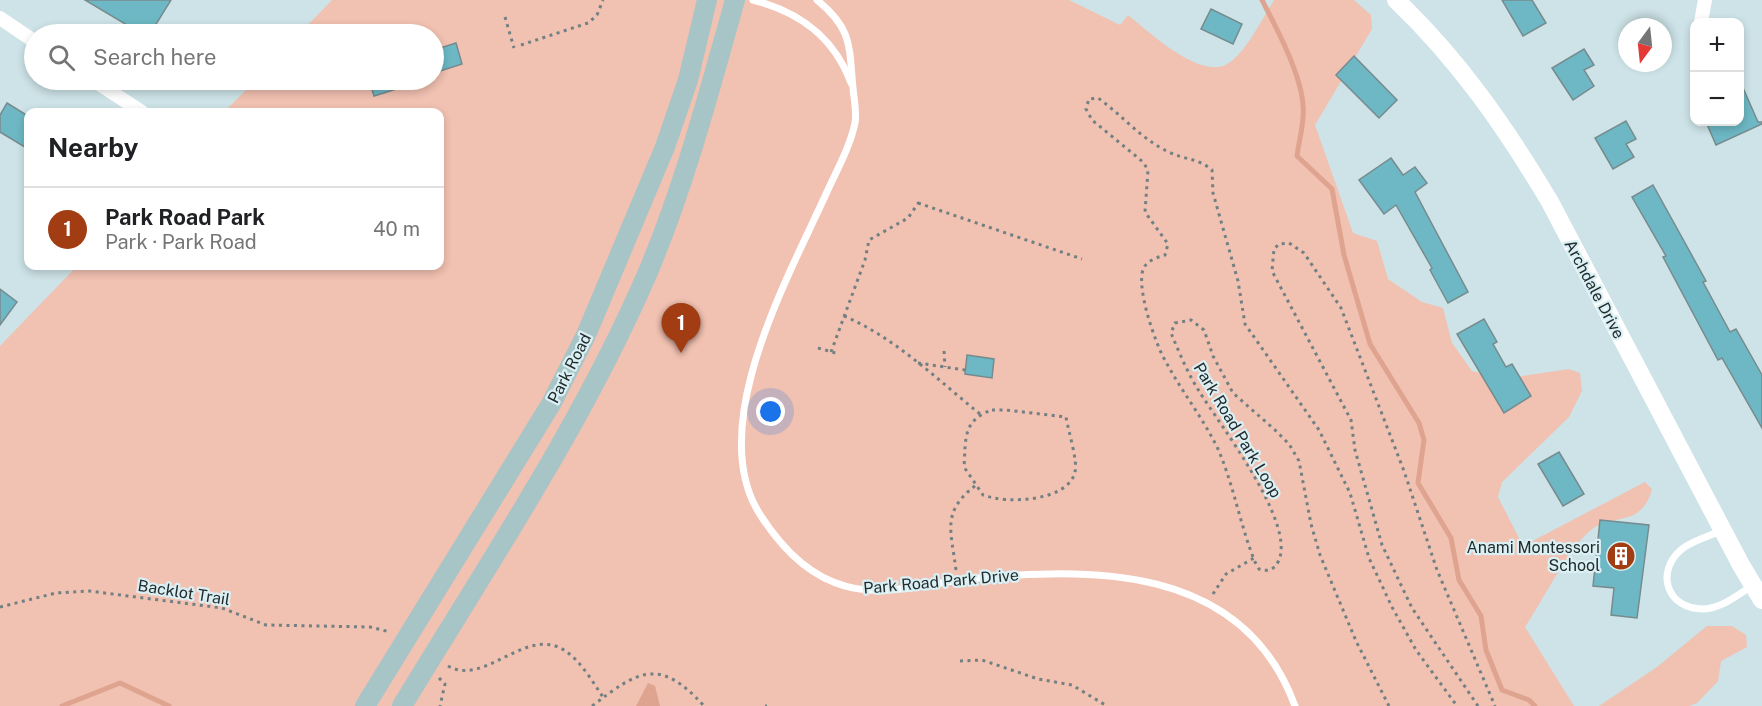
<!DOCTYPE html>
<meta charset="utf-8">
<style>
:root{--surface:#fff;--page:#f2f2f2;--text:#202124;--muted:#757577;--line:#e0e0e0;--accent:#a23c13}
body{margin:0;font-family:"Public Sans",sans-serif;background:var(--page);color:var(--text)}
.controls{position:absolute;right:18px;top:18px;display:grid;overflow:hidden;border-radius:12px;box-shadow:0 3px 9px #0003}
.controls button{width:54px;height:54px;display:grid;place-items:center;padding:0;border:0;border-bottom:2px solid var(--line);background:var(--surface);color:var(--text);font:30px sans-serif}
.compass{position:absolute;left:1618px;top:18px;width:54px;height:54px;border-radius:50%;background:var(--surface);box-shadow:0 3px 9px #0003;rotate:195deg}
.you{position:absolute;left:771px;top:412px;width:21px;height:21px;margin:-15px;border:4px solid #fff;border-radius:50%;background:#1a73e8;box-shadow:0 0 0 9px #1a73e833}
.badge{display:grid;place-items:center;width:39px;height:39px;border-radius:50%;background:var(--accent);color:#fff;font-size:20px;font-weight:700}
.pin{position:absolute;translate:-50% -50px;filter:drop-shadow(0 2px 3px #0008)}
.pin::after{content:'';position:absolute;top:32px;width:21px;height:18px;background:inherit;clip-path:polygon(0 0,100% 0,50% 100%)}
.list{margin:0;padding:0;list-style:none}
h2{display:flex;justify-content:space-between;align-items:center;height:78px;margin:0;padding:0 24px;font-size:26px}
h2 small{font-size:20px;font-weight:400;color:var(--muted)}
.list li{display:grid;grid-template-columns:39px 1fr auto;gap:18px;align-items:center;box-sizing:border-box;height:84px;padding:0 24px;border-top:2px solid var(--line)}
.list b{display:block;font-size:22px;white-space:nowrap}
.list p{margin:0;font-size:20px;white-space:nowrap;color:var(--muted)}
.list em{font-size:20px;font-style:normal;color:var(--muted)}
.icon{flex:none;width:33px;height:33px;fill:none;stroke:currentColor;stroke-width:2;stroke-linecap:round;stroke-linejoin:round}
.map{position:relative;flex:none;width:1762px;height:706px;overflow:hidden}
.search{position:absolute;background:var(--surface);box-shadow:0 3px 9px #0003;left:24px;top:24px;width:420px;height:66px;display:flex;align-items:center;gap:15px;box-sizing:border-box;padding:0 21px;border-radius:33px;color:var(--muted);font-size:22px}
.panel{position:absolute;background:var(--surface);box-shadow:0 3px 9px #0003;left:24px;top:108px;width:420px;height:162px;border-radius:12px}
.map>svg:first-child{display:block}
.green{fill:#f1c1b1}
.water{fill:#dfa48f}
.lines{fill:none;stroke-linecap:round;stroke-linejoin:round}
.stream{stroke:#dfa48f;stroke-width:5}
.building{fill:#6db8c4;stroke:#778b8e;stroke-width:1.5}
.path{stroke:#728083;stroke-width:3;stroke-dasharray:3 4.5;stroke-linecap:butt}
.service{stroke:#fff;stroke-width:7}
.minor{stroke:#fff;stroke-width:14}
.tertiary{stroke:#fff;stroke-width:18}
.secondary{stroke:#a7c4c7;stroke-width:20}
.labels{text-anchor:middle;stroke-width:4.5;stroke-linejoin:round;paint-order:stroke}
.street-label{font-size:16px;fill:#232b2c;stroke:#daf0f4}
.poi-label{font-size:16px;fill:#232b2c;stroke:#daf0f4;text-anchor:end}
</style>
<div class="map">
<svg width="1762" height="706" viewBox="0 0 1762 706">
<rect width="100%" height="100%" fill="#cde3e7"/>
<!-- green -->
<g class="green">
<path d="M332 0H1069L1120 25 1128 15C1149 32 1195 75 1223 66 1243 59 1263 17 1274 0H1354L1371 15 1372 29 1315 125 1353 233 1377 241 1388 279 1422 302 1443 308 1452 343 1472 371 1502 379 1569 369 1580 373 1582 391 1569 417 1502 482 1498 497 1523 546 1645 482 1652 489C1641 529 1613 512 1591 530 1569 547 1542 602 1525 627L1574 706H0V346L77 266H440V112H224L256 80H434V34H299Z"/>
<path d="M1707 626H1732L1746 635 1747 647 1721 661 1718 681 1697 703 1689 706H1599L1657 667Z"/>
</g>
<!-- water -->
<path class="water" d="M648 683 655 686 660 706H636Z"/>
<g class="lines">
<!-- stream -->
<g class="stream">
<path d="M1262 0C1276 27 1301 74 1303 105 1305 121 1299 140 1297 156L1332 189 1344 255 1370 344 1419 423 1424 440 1418 483 1451 538 1459 580 1481 616 1486 650 1502 690 1529 700 1535 706"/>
<path d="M62 706 120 683 169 706"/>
</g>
</g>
<!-- building -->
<g class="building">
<path d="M85 0H171L150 34H142Z"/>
<path d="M1502 0H1532L1546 23 1523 36Z"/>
<path d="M1211 9 1242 24 1233 44 1201 29Z"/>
<path d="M456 43 462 64 434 73V50Z"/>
<path d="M1584 49 1594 65 1584 70 1594 86 1573 100 1552 68Z"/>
<path d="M1354 56 1397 100 1379 118 1336 75Z"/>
<path d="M369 80H416V83L374 96Z"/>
<path d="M1740 81 1758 122H1762V124L1716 145 1706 122H1740Z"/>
<path d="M7 103 28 116V149L0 132V115Z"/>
<path d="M1626 121 1636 139 1626 144 1634 157 1613 169 1595 138Z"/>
<path d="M1391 158 1403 175 1415 167 1427 183 1415 192 1468 292 1448 303 1430 270 1432 268 1396 205 1384 214 1359 180Z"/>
<path d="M1653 185 1706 281 1703 282 1730 332 1736 329 1762 375V428L1722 358 1718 360 1663 257 1666 256 1632 197Z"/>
<path d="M0 289 17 302 0 325Z"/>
<path d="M1484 319 1497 342 1493 344 1506 367 1512 364 1531 396 1504 413 1457 334Z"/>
<path d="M967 355 994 359 992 378 965 374Z"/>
<path d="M1559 452 1584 494 1563 506 1538 464Z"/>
<path d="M1600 520 1649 525 1637 618 1611 615 1614 588 1593 586Z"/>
</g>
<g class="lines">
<!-- path -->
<g class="path">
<path d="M505 17 514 48"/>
<path d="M521 45 588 23 597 15 603 0"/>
<path d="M918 203 1082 259"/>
<path d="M844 316C894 337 938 380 980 414"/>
<path d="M818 348 839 354"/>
<path d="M944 351 945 367"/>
<path d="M831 352 865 260 869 240 908 218 919 202"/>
<path d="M918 363 965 370"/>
<path d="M992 410H1006L1066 417C1068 430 1078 461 1075 472 1068 502 1006 504 983 495L964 467C966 440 962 420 992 410Z"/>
<path d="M956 570C951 530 941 512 976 485"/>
<path d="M1213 594 1226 574 1254 558"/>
<path d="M0 607 56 593 89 591 222 608 266 625 370 627 390 632"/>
<path d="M960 661 982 660 1038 679 1072 685 1107 706"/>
<path d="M448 666C485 687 525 626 564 650 581 661 592 681 603 697"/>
<path d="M439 678 445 684 440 706"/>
<path d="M592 706C638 671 659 656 704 706"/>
<path d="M765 706H767"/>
<path d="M1389 706 1356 641 1320 555 1311 524 1299 461 1289 444 1275 430 1233 393 1213 356 1204 330 1191 320 1175 323 1171 333C1179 352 1188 374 1199 391 1219 424 1298 525 1278 562 1274 570 1267 572 1259 569L1255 562C1240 525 1234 486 1218 449 1203 418 1182 392 1166 362 1156 346 1133 281 1145 266 1149 260 1158 257 1165 255L1168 244 1145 212 1148 170 1143 162 1092 120 1086 109 1089 99 1098 98C1122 115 1142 140 1169 152 1185 160 1198 158 1212 170L1213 193 1238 281 1245 324 1319 430 1350 493 1369 558 1392 607 1416 650 1457 706"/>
<path d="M1478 706 1412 608 1382 545 1355 450 1351 420 1272 271 1274 249 1279 244 1289 243 1304 253 1341 308 1404 471 1437 570 1495 706"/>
</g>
<!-- service -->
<g class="service">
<path d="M753 0C800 12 834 37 851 83"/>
<path d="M817 0C853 29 849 47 853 88 854 100 857 111 855 123 850 147 836 172 826 194 788 278 703 429 761 516 781 547 808 576 845 586 881 597 926 584 962 580 1089 566 1243 563 1295 706"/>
<path d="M1721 531C1709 536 1692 541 1682 549 1655 571 1666 609 1703 609 1722 608 1738 595 1753 585"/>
</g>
<!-- minor -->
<g class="minor">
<path d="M0 18 34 41"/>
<path d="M1701 22 1705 0"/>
<path d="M93 80 142 112"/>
</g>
<!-- tertiary -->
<path class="tertiary" d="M1396 0C1459 60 1506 128 1550 202L1741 565 1762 600"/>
<!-- secondary -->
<g class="secondary">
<path d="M365 706 551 404 586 335 665 147 688 80 707 0"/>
<path d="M402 706C488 564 582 425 648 272 685 184 709 92 735 0"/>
</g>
</g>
<!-- icons -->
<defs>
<g id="building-disc" transform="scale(1.5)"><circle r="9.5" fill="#a23c13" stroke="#daf0f4"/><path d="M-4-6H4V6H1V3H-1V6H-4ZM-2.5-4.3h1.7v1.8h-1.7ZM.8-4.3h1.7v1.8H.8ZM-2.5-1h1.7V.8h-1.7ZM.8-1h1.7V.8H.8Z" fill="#fff"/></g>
</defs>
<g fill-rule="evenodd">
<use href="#building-disc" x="1621" y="556"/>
</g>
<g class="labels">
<!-- street labels -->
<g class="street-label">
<text transform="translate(1595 289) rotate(62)" y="6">Archdale Drive</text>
<text transform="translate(569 368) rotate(-63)" y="6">Park Road</text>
<text transform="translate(1238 430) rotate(59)" y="6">Park Road Park Loop</text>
<text transform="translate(941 581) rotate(-5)" y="6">Park Road Park Drive</text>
<text transform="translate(184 592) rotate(9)" y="6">Backlot Trail</text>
</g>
<!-- poi labels -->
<g class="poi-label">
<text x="1600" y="553">Anami Montessori<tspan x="1600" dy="18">School</tspan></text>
</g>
</g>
</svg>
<div class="controls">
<button>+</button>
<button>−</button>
</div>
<svg class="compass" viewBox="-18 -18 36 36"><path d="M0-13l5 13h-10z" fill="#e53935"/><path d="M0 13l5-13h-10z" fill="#757577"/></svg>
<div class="you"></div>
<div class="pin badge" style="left:681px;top:353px">1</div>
<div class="search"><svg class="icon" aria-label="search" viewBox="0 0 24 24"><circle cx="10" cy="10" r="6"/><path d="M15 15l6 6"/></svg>Search here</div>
<section class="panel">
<h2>Nearby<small></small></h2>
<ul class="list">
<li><span class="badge">1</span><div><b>Park Road Park</b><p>Park · Park Road</p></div><em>40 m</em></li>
</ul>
</section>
</div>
